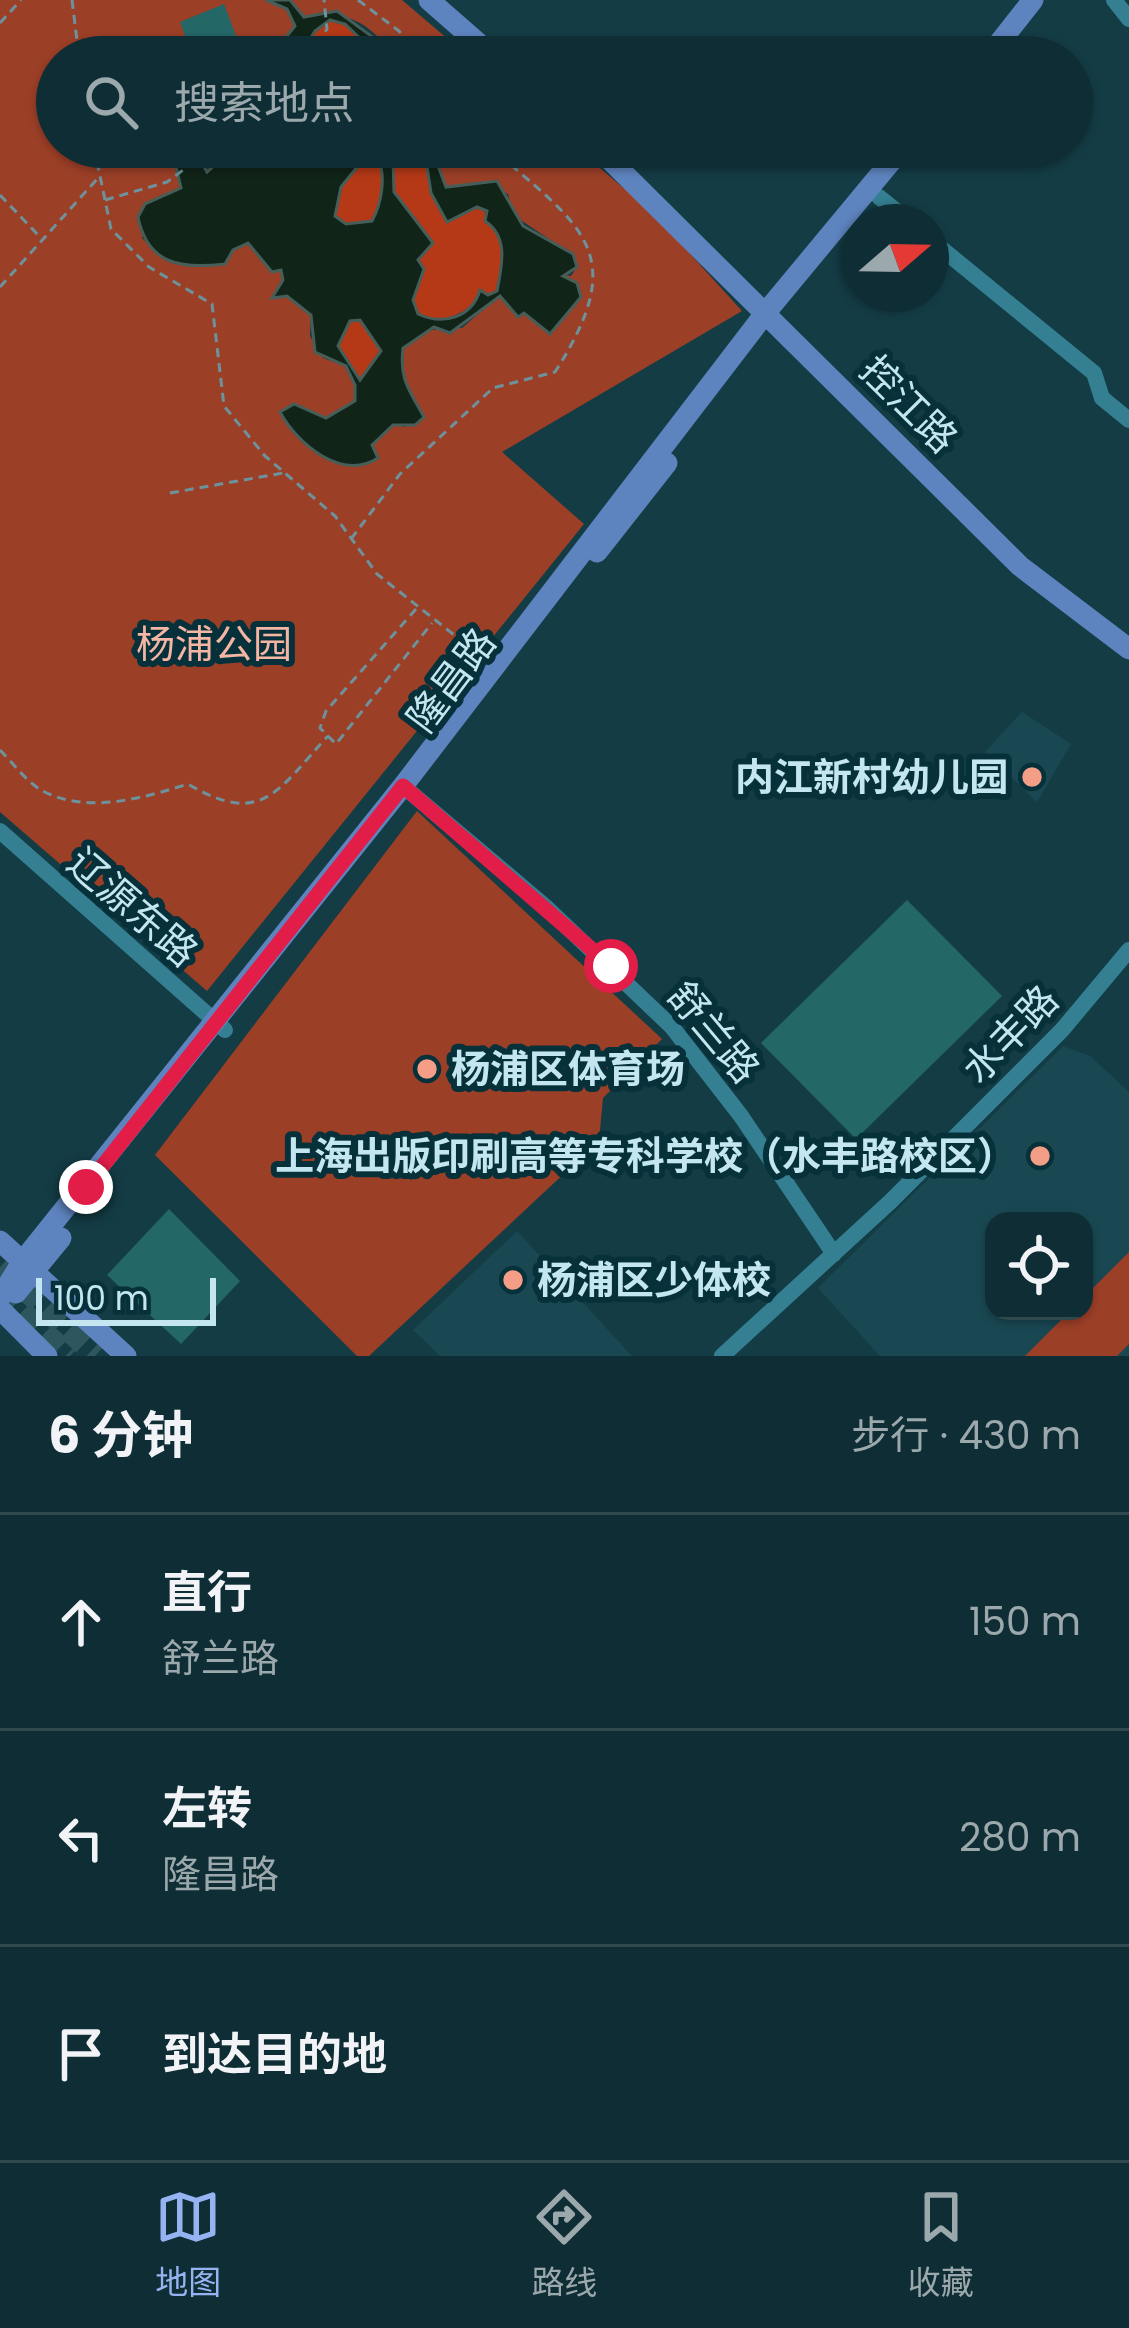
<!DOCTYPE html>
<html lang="zh">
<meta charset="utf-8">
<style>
:root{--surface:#0f2d34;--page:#1d3940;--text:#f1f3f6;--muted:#9ba8ac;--line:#2f494f;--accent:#95b2f1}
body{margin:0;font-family:Poppins,"Noto Sans SC",sans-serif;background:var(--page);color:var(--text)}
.controls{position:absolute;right:36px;bottom:36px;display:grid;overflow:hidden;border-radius:24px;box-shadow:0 3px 9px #0004}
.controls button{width:108px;height:108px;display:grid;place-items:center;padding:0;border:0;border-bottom:3px solid var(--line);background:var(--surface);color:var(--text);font:60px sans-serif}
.compass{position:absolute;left:841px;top:204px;width:108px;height:108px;border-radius:50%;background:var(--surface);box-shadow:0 3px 9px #0004;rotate:70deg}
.scale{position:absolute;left:36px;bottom:30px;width:180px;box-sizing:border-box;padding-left:12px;border:6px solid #c3e6f0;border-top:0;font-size:33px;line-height:42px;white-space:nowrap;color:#c3e6f0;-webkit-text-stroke:9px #07313a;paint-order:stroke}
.stop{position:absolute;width:36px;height:36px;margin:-27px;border:9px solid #e11d48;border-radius:50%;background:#fff}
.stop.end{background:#e11d48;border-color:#fff;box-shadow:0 3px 12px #0008}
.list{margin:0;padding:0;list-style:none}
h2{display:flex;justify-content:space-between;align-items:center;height:156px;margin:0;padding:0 48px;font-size:51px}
h2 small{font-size:39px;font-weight:400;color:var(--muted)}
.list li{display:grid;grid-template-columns:78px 1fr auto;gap:36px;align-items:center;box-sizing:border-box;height:216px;padding:0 48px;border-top:3px solid var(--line)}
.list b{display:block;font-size:45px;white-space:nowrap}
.list p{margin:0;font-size:39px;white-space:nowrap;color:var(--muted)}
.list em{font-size:39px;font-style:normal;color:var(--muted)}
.icon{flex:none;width:66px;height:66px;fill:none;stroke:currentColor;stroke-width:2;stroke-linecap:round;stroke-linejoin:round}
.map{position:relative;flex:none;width:1129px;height:1356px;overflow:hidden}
.search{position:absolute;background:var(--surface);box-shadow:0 3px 9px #0004;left:36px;right:36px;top:36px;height:132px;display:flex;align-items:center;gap:30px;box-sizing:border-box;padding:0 42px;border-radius:66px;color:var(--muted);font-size:45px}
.sheet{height:804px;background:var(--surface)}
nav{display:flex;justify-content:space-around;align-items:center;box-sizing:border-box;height:168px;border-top:3px solid var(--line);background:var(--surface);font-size:33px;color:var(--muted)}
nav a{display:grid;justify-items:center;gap:6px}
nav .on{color:var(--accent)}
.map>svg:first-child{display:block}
.built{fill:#194853;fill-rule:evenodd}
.green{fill:#9c3f27}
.forest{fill:#b53916}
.water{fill:#112418;stroke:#465e59;stroke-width:3;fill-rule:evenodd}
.building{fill:#246767}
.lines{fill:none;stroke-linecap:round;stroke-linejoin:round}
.major-tunnel{stroke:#2e565f;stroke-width:21;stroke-dasharray:21 10;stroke-linecap:butt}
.path{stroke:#6d929c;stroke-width:3;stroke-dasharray:9 6;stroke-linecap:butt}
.minor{stroke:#348092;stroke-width:16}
.major{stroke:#5e84bf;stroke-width:21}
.route{stroke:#e11d48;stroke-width:15}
.poi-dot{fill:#f49e87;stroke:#07313a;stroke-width:4.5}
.labels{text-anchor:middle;stroke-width:12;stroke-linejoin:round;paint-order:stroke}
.street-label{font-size:39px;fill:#c3e6f0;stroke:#07313a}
.park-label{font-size:39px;fill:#f4b5a4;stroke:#07313a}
.poi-label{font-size:39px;font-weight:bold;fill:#c3e6f0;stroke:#07313a;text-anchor:end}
</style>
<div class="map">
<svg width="1129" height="1356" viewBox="0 0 1129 1356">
<rect width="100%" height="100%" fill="#143c45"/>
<!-- built -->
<g class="built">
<path d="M1022 712 1071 744 1037 802 985 752Z"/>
<path d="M1063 1046 1090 1056 1129 1092V1356H880L818 1288ZM994 1221H1084V1311H994Z"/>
<path d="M517 1231 632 1356H440L413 1330Z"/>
</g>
<!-- green -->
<g class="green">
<path d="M0 0H266L287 8 295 26 270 57 238 40 214 43 213 57H197V46L145 57H57V147H142L173 153 181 189 159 196 142 238C175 268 183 270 225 264L233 250 247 243 272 272 281 269 287 296 311 315 310 336 323 358 346 366 356 385 355 401 326 418 294 404 281 412C313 465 350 463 393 424L405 427 419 407 405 394 403 348C423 330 435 327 462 328L500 295 517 317 524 313 539 327 559 274 571 276 577 267 573 255 513 215 508 194 481 183 446 187 431 147H575L652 212 742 311 502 452 584 524 207 991 0 812Z"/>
<path d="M290 0H402L469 57H400C361 21 357 12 304 17Z"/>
<path d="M417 811 662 1039 603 1098 599 1141 369 1356H357L155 1155Z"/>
<path d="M1129 1252V1344L1117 1356H1025L1070 1311H1084V1297Z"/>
</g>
<!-- forest -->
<g class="forest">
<path d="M330 20 345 24 380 57H286Z"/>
<path d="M379 147H424L431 193 447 222 476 207C509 221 502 262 497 291 468 305 452 329 418 314L413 300 424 269 418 260 433 242 394 192 393 160Z"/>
<path d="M367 154 378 156C386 176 382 203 372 221L346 224 335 217 341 187Z"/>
<path d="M350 320H361L381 351 359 380 338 346Z"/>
</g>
<!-- water -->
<g class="water">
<path d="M266 0H290L304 17 337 11 400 57H380L345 24 330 20 315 31 300 55 213 57 214 43 238 40 270 57 295 26 287 9Z"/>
<path d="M142 147H194L207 172 235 147H379L393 160 394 192 433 243 418 260 424 269 413 300 418 314C444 326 472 317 480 290L488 295 497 291C502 265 509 237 485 221L487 211 477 207 447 222 431 193 424 147H431L446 187 497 181 523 226 573 254 577 267 563 276 577 283 581 297 550 334 524 313 518 317 500 296 450 333 434 327 403 348C399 380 410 391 424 417L415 425H393L372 445 378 458C342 481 298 445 280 412L294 404 326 418 355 401V385L346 366 315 352 311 315 287 296 272 298 283 280 281 270 272 272 248 243 233 250 225 264C183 269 148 266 138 217L145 204 181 188 173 154 158 156ZM367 155 378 157C386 176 382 203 372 221L346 224 335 216 341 187ZM360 320 381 351 360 380 338 346 350 321Z"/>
</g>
<!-- building -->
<g class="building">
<path d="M224 4 236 36 210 44 211 57H202L200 44 189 47 180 22Z"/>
<path d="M907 900 1002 996 856 1139 761 1043Z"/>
<path d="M169 1209 240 1281 181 1344 107 1275Z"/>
</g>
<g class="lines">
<!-- major-tunnel -->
<g class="major-tunnel">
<path d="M0 1267 95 1356"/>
<path d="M0 1290 70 1356"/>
</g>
<!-- path -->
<g class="path">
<path d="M72 0 79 57"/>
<path d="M358 0 399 31 420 57"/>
<path d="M0 23 21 0"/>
<path d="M309 57 327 29 324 0"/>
<path d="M94 147 111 229 149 267 212 304 224 406 265 456 335 516 377 574 482 657"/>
<path d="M0 195 40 237"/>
<path d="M105 200 167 182 214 147"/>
<path d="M0 287 99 177"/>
<path d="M170 493 283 473"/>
<path d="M351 539 400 474 493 388 555 372C632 252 582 227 490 147"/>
<path d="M416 609 326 711 320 728 336 744 432 623"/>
<path d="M0 750C12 762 26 781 41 790 86 815 143 798 188 784 262 828 278 790 328 736"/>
</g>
<!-- minor -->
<g class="minor">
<path d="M1114 0 1129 19"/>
<path d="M879 197 910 222"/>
<path d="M931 240 1094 373 1102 398 1129 420"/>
<path d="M403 786 546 907 672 1027 741 1116 834 1254"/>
<path d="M0 831 225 1030"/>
<path d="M722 1356 891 1201 1062 1030 1129 950"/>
</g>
<!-- major -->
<g class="major">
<path d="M429 0 494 57"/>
<path d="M988 57 1033 0"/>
<path d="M597 147 1020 566 1129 649"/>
<path d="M597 552 667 463"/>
<path d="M0 1241 126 1356"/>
<path d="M16 1293 61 1238"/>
<path d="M0 1298 22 1262 403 786 767 311 903 147"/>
<path d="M0 1309 47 1356"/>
</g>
</g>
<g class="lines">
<!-- route -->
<path class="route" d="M86 1187 403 786 611 966"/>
</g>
<!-- markers -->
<g class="poi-dot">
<circle cx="1032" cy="777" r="12"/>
<circle cx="427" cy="1069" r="12"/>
<circle cx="1040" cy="1156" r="12"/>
<circle cx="513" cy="1280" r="12"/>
</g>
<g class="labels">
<!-- street labels -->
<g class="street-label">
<text transform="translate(909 404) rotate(45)" y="14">控江路</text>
<text transform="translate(451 680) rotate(-53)" y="14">隆昌路</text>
<text transform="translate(133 907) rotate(41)" y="14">辽源东路</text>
<text transform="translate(714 1032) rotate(50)" y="14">舒兰路</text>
<text transform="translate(1010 1034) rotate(-46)" y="14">水丰路</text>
</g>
<!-- park labels -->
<g class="park-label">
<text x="214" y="658">杨浦公园</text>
</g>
<!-- poi labels -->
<g class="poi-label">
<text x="1008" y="791">内江新村幼儿园</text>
<text x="451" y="1083" text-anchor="start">杨浦区体育场</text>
<text x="1016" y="1170">上海出版印刷高等专科学校（水丰路校区）</text>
<text x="537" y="1294" text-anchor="start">杨浦区少体校</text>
</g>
</g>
</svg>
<div class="controls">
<button><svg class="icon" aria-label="locate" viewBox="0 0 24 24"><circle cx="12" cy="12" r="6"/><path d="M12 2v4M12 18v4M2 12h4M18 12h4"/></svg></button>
</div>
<svg class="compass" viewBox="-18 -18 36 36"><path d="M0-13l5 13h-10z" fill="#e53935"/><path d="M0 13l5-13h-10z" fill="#9ba8ac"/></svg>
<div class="scale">100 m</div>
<div class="stop" style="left:611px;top:966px"></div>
<div class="stop end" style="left:86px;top:1187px"></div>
<div class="search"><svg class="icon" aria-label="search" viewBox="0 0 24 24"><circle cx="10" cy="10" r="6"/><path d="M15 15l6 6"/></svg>搜索地点</div>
</div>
<section class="sheet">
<h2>6 分钟<small>步行 · 430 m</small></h2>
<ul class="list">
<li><svg class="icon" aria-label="ahead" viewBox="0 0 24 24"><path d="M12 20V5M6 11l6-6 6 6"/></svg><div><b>直行</b><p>舒兰路</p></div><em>150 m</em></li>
<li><svg class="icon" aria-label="left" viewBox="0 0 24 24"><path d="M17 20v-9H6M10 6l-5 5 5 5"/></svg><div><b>左转</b><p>隆昌路</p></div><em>280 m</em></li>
<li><svg class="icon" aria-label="arrive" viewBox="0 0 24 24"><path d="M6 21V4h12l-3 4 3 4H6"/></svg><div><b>到达目的地</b></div></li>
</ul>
</section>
<nav>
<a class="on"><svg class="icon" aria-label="map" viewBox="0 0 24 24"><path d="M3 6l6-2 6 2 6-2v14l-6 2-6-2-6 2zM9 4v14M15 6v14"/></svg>地图</a>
<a><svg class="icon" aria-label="directions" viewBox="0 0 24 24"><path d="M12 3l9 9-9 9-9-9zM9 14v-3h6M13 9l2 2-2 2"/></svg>路线</a>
<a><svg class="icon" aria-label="saved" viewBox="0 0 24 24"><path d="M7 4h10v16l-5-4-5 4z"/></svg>收藏</a>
</nav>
